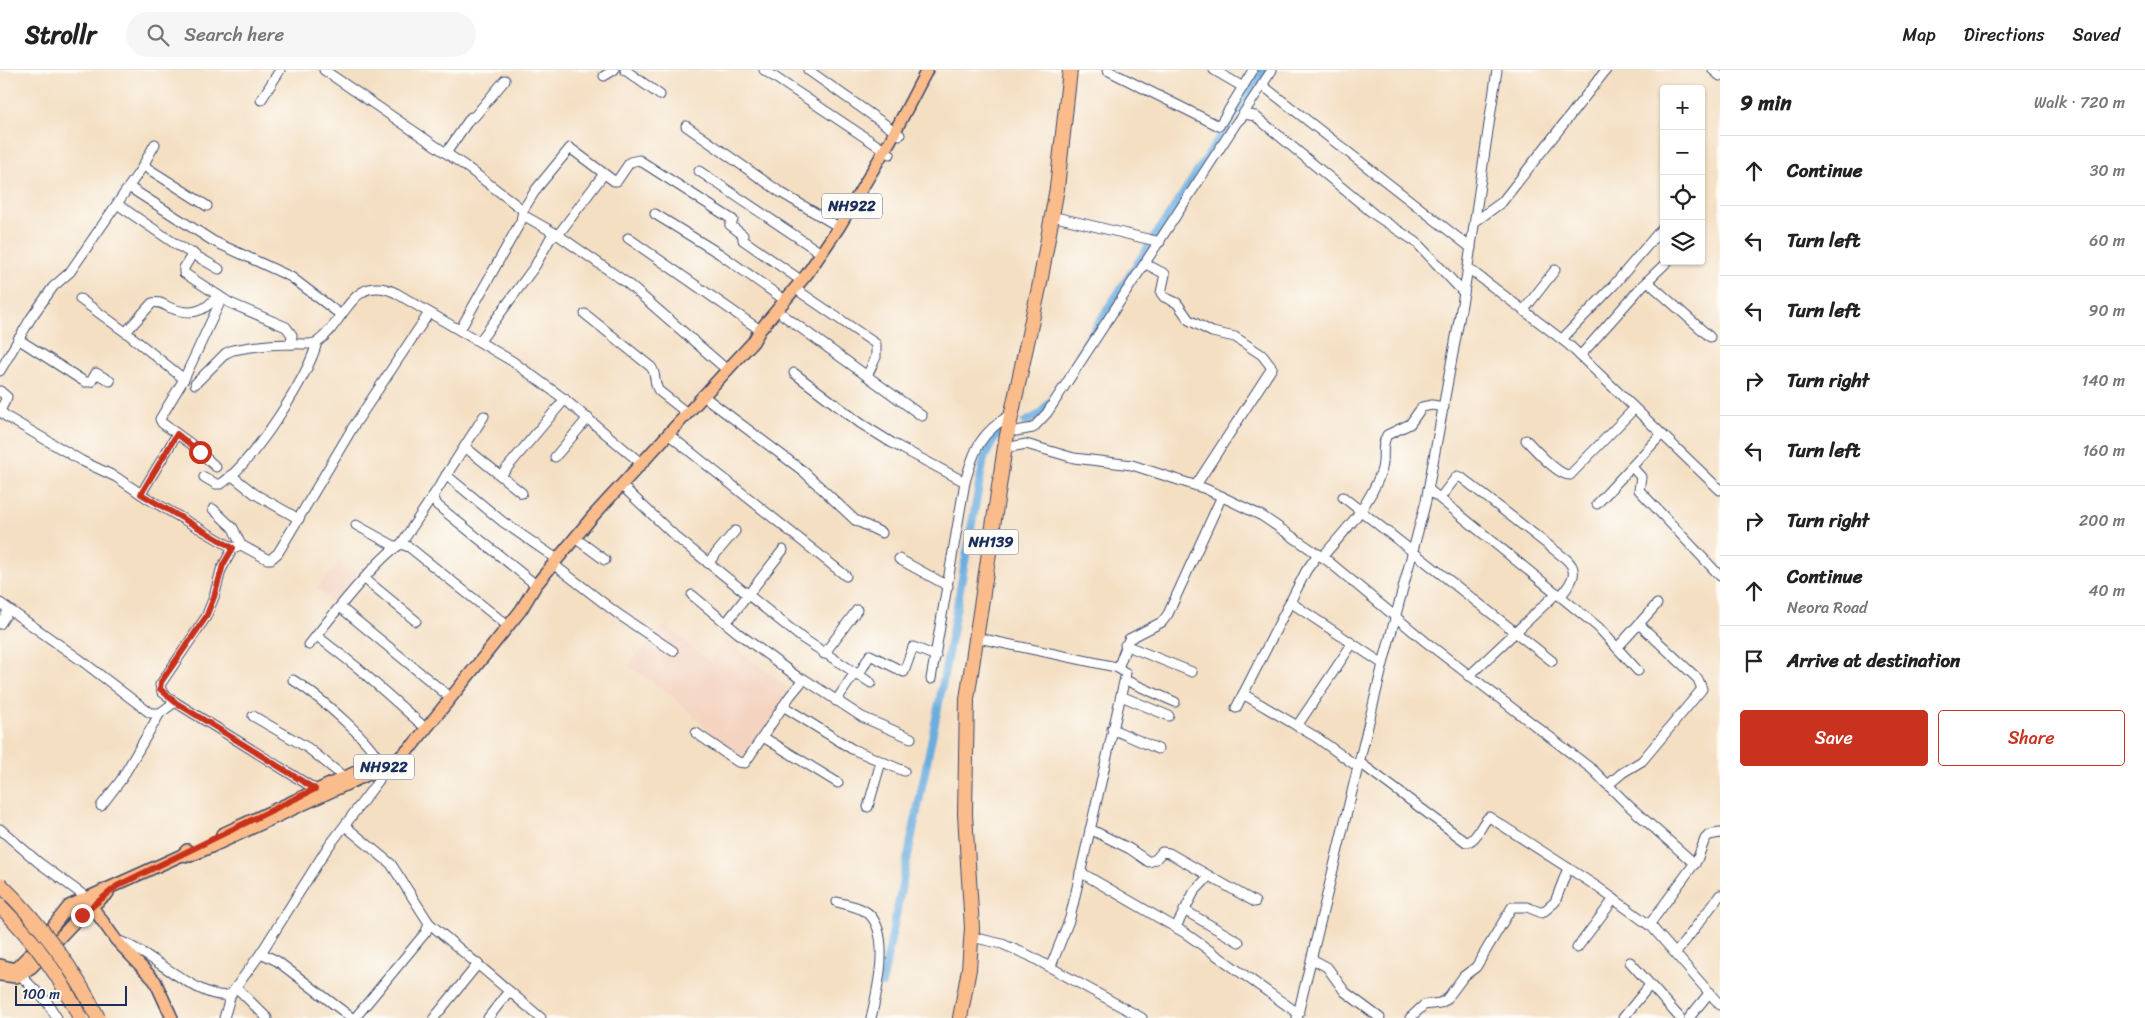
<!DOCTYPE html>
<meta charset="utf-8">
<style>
:root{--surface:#fff;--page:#f6f6f6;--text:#222;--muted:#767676;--line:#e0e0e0;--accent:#c8321e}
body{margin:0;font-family:Sriracha,sans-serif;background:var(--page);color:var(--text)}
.controls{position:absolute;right:15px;top:15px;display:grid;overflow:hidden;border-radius:5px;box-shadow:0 1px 4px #0004}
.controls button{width:45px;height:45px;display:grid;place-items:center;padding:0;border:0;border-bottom:1px solid var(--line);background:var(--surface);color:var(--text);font:25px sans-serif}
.scale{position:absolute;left:15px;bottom:12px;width:112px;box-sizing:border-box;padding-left:5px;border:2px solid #1b2f5e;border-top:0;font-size:14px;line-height:18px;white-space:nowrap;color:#1b2f5e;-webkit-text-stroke:4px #fdfcf7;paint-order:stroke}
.stop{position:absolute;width:15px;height:15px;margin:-11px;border:4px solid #c8321e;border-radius:50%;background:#fff}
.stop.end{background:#c8321e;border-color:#fff;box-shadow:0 1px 5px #0008}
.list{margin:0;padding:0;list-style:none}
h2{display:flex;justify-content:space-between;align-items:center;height:65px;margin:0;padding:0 20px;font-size:21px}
h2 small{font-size:16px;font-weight:400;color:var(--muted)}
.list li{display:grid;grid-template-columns:32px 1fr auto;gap:15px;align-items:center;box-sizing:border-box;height:70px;padding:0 20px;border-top:1px solid var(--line)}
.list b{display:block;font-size:19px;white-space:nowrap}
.list p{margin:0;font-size:16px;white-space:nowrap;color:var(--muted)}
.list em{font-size:16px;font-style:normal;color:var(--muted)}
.actions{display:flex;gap:10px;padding:15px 20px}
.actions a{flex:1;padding:11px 0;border:1px solid var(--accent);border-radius:5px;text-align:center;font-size:18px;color:var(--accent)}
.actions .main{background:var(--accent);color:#fff}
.icon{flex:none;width:28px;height:28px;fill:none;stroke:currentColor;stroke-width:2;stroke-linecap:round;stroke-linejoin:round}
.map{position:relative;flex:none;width:1720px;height:948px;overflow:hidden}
header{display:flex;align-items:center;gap:30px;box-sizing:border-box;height:70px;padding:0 25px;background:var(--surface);border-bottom:1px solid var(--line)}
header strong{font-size:24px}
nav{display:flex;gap:28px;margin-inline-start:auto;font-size:18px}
.search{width:350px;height:45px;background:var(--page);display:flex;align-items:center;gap:12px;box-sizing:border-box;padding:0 18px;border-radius:28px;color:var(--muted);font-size:19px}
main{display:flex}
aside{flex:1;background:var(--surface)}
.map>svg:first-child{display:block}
.built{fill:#f4d3c0}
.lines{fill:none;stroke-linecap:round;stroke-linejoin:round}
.canal{stroke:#6aaddf;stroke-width:8}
.minor-casing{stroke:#3c496d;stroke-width:11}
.major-casing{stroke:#3c496d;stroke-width:14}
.highway-casing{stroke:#3c496d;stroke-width:16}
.minor{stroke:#fff;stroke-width:9}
.major{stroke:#fabc8b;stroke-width:11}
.highway{stroke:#fabc8b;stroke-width:14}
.highway-bridge-casing{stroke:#3c496d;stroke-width:16;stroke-linecap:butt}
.highway-bridge{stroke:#fabc8b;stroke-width:14}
.route{stroke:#c8321e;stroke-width:6}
.labels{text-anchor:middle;stroke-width:4;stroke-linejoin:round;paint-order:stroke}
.shield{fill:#fdfcf7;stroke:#5f6c8c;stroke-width:1}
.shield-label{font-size:15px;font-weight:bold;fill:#1b2f5e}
</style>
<header>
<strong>Strollr</strong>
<div class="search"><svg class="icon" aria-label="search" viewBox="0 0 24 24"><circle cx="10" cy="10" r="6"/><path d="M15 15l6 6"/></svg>Search here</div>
<nav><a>Map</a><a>Directions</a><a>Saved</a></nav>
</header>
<main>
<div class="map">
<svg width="1720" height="948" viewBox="0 0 1720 948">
<rect width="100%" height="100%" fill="#fdfcf7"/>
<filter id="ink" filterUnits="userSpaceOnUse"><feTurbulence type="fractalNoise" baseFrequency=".02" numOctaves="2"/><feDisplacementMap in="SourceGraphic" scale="10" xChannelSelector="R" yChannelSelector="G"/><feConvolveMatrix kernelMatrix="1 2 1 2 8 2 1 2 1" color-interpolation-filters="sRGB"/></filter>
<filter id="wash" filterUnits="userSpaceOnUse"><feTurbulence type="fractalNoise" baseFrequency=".0096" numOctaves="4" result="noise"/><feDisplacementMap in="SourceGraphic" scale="20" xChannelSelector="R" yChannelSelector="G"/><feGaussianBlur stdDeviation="1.12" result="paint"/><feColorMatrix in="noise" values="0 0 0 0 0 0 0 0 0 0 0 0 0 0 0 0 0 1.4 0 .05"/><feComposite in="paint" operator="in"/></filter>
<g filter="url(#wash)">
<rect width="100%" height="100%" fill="#f4dfc3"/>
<!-- built -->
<g class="built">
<path d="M340 491 368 510 341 539 317 519Z"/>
<path d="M666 555 709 592 724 570 794 622 750 693 728 679 669 623 627 596Z"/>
</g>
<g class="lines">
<!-- canal -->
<g class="canal">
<path d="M1076 292 1088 269 1264 0"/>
<path d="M1025 352 1040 344 1052 329"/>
<path d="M49 885 68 906"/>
<path d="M882 914 939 633 984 389 994 369 1006 359"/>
</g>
</g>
</g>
<g filter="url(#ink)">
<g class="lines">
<!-- minor casing -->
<g class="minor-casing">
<g id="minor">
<path d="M324 0 468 98 523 140 521 151 460 260"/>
<path d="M625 0 660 25"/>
<path d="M764 0 890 84"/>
<path d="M808 0 900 65"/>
<path d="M1107 0 1219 56 1253 0"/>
<path d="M1214 0 1243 17"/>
<path d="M1713 0 1720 6"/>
<path d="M604 6 614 0"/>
<path d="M1262 15 1471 178"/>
<path d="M261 30 280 0"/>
<path d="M1241 47 1272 0"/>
<path d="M686 56 780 122 839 157"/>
<path d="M446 83 471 47H474L505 10"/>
<path d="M144 96 207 136"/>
<path d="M699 101 821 183"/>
<path d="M129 117 213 171 291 207 341 245"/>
<path d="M117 134 177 175 219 199"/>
<path d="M523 140 537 118 570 78 614 111H617L630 92 639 90 733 150 730 155 743 165V170L802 211"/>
<path d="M655 144 720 184 786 231"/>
<path d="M523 145 558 165 627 213 726 299"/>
<path d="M1060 148 1160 172"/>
<path d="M1476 151 1502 132 1606 0"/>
<path d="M628 168 760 260"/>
<path d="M193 183 184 198V203L230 233 286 257 292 265 291 274"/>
<path d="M1146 194 1165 204 1161 223 1164 227 1177 233 1189 250 1212 262 1235 267 1262 285 1272 298 1196 415"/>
<path d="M1468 198 1569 275 1720 420"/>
<path d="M1647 211 1710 267"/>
<path d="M800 222 876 274V287L867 306"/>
<path d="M80 229 128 264 184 309"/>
<path d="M1524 240 1555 200"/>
<path d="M585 244 651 297C657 304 653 313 659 321L687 343"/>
<path d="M783 245 922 346"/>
<path d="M126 262 152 233C160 231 164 235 171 238 191 246 205 242 218 225"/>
<path d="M18 269 85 312H91L96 303 110 311"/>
<path d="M1562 269 1613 216 1664 156"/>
<path d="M480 271 535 196 551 167 558 165 603 105"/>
<path d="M1580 286 1643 215 1668 191"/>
<path d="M0 301 31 248 53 217 70 202 141 99 155 74"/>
<path d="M794 303 860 353 892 373 965 412"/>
<path d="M195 314 226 283 233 280C253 276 274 274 294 274 302 273 310 276 317 272 346 253 351 202 396 223L512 291 563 328 642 394"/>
<path d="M0 321 7 327 0 341 7 347 82 391 116 407 147 428 233 478"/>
<path d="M702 325 803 401 855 450 882 463"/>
<path d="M484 346 433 426 437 435 536 515"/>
<path d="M1016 361 1033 358 1047 343 1237 52 1245 44 1255 46 1375 145 1416 172 1464 223"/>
<path d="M668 364 846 506"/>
<path d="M1526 370C1535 379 1558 406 1570 405L1634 339"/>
<path d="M465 377 522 423"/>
<path d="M1005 378 1026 374 1074 388 1132 395 1206 419 1262 446 1328 491 1426 572 1593 700 1628 735 1695 794"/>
<path d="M555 387 588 348"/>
<path d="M216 397 191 374 162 353 160 349 184 309 222 228"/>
<path d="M1632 397 1641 407 1639 420 1720 506"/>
<path d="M231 405 255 424 299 449"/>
<path d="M446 405 503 452 557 489"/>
<path d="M501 405 565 329"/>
<path d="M204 407 216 414H221C252 393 309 307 317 272"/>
<path d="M621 415 676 467 802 568 871 613"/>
<path d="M1428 419 1598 557 1638 601"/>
<path d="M141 424 177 364"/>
<path d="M1343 427 1552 591"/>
<path d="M1440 428 1457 406 1462 408 1566 489C1581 502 1570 514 1561 526"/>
<path d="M1597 434 1661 365"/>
<path d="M213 439 233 458 241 475"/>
<path d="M356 455 396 477"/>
<path d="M575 468 605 490"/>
<path d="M401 474 433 426"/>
<path d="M1322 487C1345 461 1369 436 1381 402 1386 389 1380 377 1387 365L1410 354 1422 337 1432 335 1444 337"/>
<path d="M899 489 948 516"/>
<path d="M708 493 735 461"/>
<path d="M553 494 618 544 673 581"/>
<path d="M365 509 416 551"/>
<path d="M692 525 738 563 803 611"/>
<path d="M1290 532 1383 594"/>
<path d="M0 533 82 591 150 643H160L175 632"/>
<path d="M340 537 446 624"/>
<path d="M726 553 783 480"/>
<path d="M0 554 9 540"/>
<path d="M317 566 358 598 421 654"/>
<path d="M983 569 1116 597 1126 603 1070 848 1051 896"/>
<path d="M309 575C327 552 378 486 401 474L409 477 503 552"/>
<path d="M1125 575 1192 602"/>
<path d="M1617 578 1657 534"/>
<path d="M824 584 857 540"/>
<path d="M1118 598 1129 569 1162 552 1168 544 1222 426"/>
<path d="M858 606 870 585 904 602 913 577 936 586"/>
<path d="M1469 606 1557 523"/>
<path d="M931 609 965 412C975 377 980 364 1011 344"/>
<path d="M1125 610 1175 632"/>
<path d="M1243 624 1316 667 1358 697"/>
<path d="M1121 626 1169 646"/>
<path d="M836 631 854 604"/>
<path d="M783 636 852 679 904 701"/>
<path d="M1236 638 1306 501 1318 484"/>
<path d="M253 646 308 678 344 707"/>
<path d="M1297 656 1352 574"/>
<path d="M1112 659 1158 679"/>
<path d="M696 663 738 692 745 693 790 626 804 609 862 647 911 668"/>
<path d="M763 667 838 713"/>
<path d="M1359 692 1466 772C1477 772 1481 753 1489 747L1596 816 1652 857 1720 935"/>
<path d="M1608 715 1622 703 1642 691 1702 619 1698 609 1639 554"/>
<path d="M315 719 175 632 162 622 160 615 206 547 214 527 221 500 233 478 241 475 267 489H271L278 483 353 357 429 243"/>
<path d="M101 736 121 710 160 643"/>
<path d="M868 737 881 692"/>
<path d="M345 756 391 794 429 853 426 862 355 948"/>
<path d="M0 759 38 792 86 827"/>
<path d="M1090 759 1130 779 1149 792 1156 789 1162 782 1169 783 1255 832"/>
<path d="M1080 802 1185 863 1299 944"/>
<path d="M837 832C848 835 862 837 870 845 891 867 877 922 871 948"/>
<path d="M1184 840 1239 872"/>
<path d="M429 853 541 948"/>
<path d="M1649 855 1697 790 1705 769 1709 765 1720 763"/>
<path d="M1176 857 1194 822 1209 806"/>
<path d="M972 867 1002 874 1028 885 1142 948"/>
<path d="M116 870C148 878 203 935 231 924L261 883 326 780 379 710C380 706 382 702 382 698 377 674 314 623 293 610"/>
<path d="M1577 878 1614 829"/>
<path d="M261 883 277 891 352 948"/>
<path d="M1676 883 1720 825"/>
<path d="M1312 889 1327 897 1345 922 1380 948"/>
<path d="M1630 892 1680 948"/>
<path d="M20 905 47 932 57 948"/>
<path d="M237 918 267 948"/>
<path d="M224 948 231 924"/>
<path d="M434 948 478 894"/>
<path d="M488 948 509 921"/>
<path d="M1297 948 1383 594 1426 431 1464 223 1497 0"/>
<path d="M1410 948 1424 935 1440 933 1446 930 1464 906 1476 897 1512 837H1527L1542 843 1555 832 1568 798"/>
<path d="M1623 948 1650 915"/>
<path d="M1689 948 1710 922"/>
</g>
</g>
<!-- major casing -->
<g class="major-casing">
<g id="major">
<path d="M222 764 360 700"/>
<path d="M182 785 190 786 211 777 382 698 400 687 413 675 521 540 536 515 593 446 753 272 760 260 807 204 839 157 890 71 927 0"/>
<path d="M88 831 116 870 155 911 172 948"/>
<path d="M0 895 15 899 34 880 69 836 182 785 187 780"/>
<path d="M0 905 16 907 32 897 81 845 108 823"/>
</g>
</g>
<!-- highway casing -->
<g class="highway-casing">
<path id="highway" d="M960 948 969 899 972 858 965 744 967 629 1006 370 1040 213 1057 118 1070 0"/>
</g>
<!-- minor -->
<use href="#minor" class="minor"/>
<!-- major -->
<use href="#major" class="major"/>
<!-- highway -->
<use href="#highway" class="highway"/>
<!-- highway-bridge casing -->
<g class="highway-bridge-casing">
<g id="highway-bridge">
<path d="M0 814C41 854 73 897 98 948"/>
<path d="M0 836C32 868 61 907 80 948"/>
</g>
</g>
<!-- highway-bridge -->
<use href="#highway-bridge" class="highway-bridge"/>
</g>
</g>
<g class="lines" filter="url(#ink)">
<!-- route -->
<path class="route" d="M82 845 117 816 315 719 175 632 160 619 161 612 206 547 214 527 223 495 233 478 141 424 177 364 200 382"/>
</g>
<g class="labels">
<!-- shield labels -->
<g class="shield">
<rect x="822" y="123.5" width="60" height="25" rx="4"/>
<rect x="963.5" y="459.5" width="55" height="25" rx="4"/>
<rect x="354" y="684.5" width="60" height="25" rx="4"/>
</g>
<g class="shield-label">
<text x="852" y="141">NH922</text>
<text x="991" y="477">NH139</text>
<text x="384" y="702">NH922</text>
</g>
</g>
</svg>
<div class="controls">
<button>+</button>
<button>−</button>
<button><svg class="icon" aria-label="locate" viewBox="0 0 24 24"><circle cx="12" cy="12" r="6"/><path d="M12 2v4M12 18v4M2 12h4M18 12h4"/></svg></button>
<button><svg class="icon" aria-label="layers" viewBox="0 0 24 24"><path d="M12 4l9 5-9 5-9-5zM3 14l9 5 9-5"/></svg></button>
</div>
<div class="scale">100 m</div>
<div class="stop" style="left:200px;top:382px"></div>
<div class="stop end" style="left:82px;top:845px"></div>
</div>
<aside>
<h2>9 min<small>Walk · 720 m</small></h2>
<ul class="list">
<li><svg class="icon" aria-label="ahead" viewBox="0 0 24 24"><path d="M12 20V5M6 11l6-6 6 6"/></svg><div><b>Continue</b></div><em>30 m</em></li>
<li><svg class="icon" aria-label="left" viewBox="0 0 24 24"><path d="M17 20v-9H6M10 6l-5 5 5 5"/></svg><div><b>Turn left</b></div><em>60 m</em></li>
<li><svg class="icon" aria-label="left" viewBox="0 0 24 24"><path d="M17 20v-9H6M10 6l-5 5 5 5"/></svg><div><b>Turn left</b></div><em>90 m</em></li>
<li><svg class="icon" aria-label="right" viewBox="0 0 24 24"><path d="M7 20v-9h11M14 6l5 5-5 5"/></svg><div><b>Turn right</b></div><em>140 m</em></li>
<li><svg class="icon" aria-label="left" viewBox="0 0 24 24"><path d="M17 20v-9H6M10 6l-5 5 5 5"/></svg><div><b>Turn left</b></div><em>160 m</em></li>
<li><svg class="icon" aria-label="right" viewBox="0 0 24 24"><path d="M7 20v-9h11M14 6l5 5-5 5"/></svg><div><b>Turn right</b></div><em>200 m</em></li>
<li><svg class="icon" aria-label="ahead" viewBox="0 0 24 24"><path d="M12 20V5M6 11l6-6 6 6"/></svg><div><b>Continue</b><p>Neora Road</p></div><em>40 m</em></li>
<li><svg class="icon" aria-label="arrive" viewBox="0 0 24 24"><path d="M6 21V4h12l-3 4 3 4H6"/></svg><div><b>Arrive at destination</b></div></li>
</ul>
<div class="actions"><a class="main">Save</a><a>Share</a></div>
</aside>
</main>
